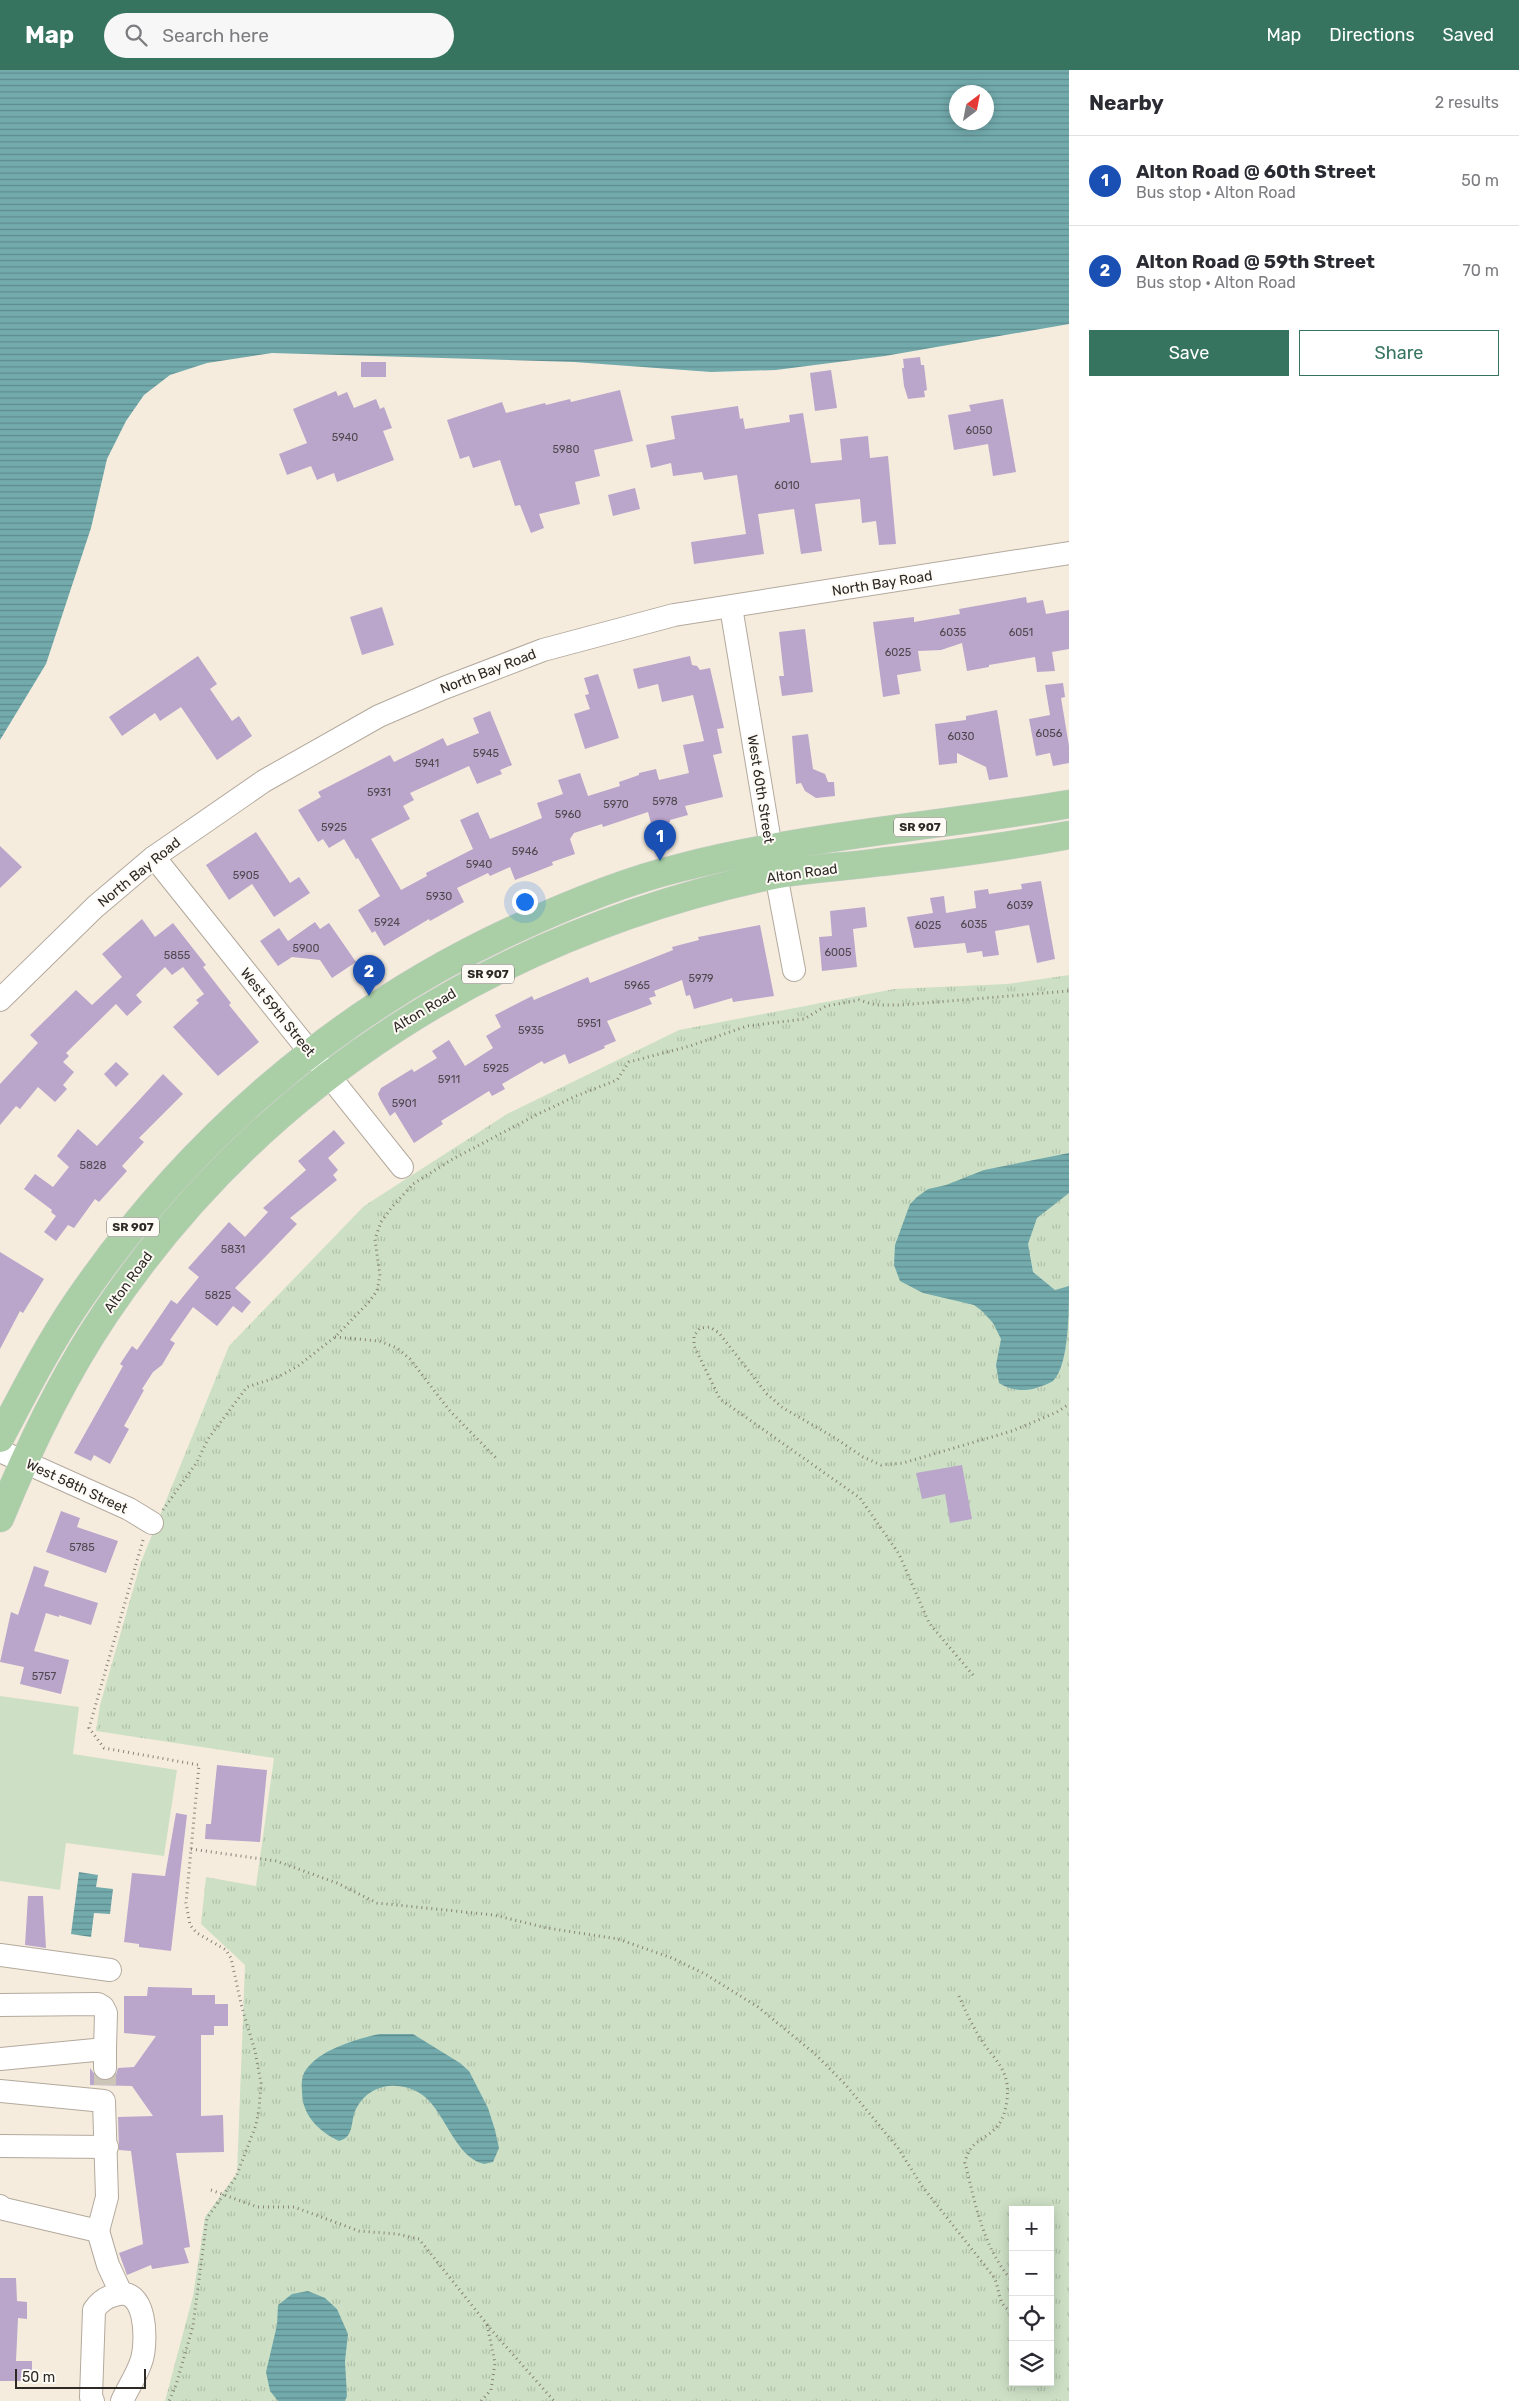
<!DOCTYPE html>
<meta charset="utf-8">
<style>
:root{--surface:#fff;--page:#f7f7f7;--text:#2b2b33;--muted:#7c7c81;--line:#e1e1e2;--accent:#367460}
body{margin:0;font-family:Rubik,sans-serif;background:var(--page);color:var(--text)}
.controls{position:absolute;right:15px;bottom:15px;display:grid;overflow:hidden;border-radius:0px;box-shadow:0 2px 12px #0003}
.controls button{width:45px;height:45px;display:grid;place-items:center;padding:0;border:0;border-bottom:1px solid var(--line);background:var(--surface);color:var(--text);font:25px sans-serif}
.compass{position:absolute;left:949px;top:15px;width:45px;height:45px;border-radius:50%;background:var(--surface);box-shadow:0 2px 12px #0003;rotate:32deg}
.scale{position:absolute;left:15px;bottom:12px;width:131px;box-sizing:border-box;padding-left:5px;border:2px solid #2d2925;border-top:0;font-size:14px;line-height:18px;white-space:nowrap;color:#2d2925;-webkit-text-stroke:4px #fefaf5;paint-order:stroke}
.you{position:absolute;left:524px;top:831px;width:18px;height:18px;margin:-12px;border:4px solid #fff;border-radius:50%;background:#1a73e8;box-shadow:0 0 0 8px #1a73e833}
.badge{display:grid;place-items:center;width:32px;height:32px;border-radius:50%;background:var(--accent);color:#fff;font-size:16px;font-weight:700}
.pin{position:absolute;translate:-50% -41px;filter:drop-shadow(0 1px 2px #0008)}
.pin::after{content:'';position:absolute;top:26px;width:18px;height:15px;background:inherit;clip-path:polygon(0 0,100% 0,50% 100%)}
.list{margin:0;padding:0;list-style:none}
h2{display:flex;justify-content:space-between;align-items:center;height:65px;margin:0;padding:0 20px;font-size:21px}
h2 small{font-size:16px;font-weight:400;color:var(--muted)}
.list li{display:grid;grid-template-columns:32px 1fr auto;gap:15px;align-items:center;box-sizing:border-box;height:90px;padding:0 20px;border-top:1px solid var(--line)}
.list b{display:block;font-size:19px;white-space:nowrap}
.list p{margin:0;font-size:16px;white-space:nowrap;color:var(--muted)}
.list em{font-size:16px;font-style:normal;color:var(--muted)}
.actions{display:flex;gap:10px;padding:15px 20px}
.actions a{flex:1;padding:11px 0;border:1px solid var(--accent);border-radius:0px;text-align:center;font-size:18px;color:var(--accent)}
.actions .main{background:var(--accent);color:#fff}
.icon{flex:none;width:28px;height:28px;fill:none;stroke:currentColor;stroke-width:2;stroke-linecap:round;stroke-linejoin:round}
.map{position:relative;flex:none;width:1069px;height:2331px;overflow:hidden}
header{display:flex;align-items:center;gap:30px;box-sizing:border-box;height:70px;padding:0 25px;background:var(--accent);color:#fff}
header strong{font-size:24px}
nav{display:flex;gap:28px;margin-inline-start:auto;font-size:18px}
.search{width:350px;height:45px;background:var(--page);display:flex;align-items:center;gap:12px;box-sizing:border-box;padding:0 18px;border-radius:28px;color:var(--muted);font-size:19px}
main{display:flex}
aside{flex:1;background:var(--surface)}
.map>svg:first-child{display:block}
.grass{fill:url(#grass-tufts);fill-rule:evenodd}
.green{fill:#cde0c5}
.water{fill:url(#water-rules);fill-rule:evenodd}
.building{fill:#baa5cb}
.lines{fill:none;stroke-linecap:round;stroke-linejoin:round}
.minor-tunnel{stroke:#cec5b9;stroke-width:22;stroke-dasharray:22 11;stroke-linecap:butt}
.minor-casing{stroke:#b3a99d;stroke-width:24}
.major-casing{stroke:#d1d0cf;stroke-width:29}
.path{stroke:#888279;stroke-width:3;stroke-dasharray:1 4;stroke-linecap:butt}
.minor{stroke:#fff;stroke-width:22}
.major{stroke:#aacfa6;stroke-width:28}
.labels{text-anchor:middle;stroke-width:4;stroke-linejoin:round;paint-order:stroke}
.number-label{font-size:11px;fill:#50484e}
.shield{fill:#fefaf5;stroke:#6c6863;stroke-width:1}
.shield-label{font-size:12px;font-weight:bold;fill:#2d2925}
.street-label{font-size:14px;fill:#2d2925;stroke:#fefaf5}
</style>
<header>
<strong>Map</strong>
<div class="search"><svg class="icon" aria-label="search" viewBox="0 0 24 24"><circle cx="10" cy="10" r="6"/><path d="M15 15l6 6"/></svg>Search here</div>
<nav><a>Map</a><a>Directions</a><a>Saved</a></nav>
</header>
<main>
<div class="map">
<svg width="1069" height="2331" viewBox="0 0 1069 2331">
<defs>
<pattern id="grass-tufts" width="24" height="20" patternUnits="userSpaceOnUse" patternTransform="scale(1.25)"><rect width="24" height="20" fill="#cde0c5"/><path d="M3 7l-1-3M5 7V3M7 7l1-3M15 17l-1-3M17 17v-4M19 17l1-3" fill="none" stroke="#b0c0a9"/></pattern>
<pattern id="water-rules" width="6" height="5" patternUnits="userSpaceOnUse" patternTransform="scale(1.25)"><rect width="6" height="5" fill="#73abad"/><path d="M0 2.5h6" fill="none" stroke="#5f8b8d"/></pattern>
</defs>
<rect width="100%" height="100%" fill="#f6ecde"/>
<!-- grass -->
<path class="grass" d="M1069 905V2331H165L193 2226 205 2147 237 2103 245 1895 201 1854 206 1807 256 1816 274 1688 96 1661 100 1635 141 1492 229 1276 364 1136 507 1044 679 960 894 919 1007 914ZM1013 2140H1050V2312H1013Z"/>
<!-- green -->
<path class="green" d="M0 1626 79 1637 73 1684 177 1700 164 1786 66 1773 60 1820 0 1811Z"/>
<!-- water -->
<g class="water">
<path d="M0 0H1069V254L885 286 776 300 711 302 574 292 272 283 207 293 170 305 144 325 126 351 107 389 91 458 46 594 0 670ZM986 22V52H956V22Z"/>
<path d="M1069 1083V1123L1037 1148 1028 1174 1033 1202 1055 1220 1069 1216C1069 1241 1069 1296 1053 1311 1049 1314 1041 1316 1036 1318 1024 1322 1009 1320 999 1313L996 1295 1001 1269 993 1253 982 1241 974 1235 923 1223 900 1211 894 1195 895 1175 910 1134 917 1127 928 1119 946 1115 984 1100Z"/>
<path d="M79 1802 98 1805 96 1817 113 1819 110 1844 94 1843 91 1867 71 1864Z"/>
<path d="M380 1964H413L460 1993 469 2001 488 2038 495 2060 499 2078 493 2092 484 2094C453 2087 445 2037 418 2022 395 2010 368 2015 356 2039 350 2051 355 2067 339 2071 318 2061 302 2045 302 2021 301 2012 302 2003 309 1996 323 1979 359 1968 380 1964Z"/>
<path d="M308 2221 325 2228 337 2239 348 2264 345 2291 347 2326 345 2331H278L270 2321 266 2302 277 2255 278 2235 292 2224Z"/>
</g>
<!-- building -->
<g class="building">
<path d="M920 287 921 295H924L927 320 924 321 925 327 908 329 904 316 902 298H904L903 289Z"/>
<rect x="361" y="292" width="25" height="15"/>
<path d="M831 300 837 338 815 341 810 303Z"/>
<path d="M620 320 633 371 594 380 600 406 575 412 580 434 539 444 544 458 531 463 520 435 515 436 500 390 473 398 469 386 460 389 447 350 502 332 506 343 545 333 546 335 570 329 571 332Z"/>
<path d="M336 321 338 326 347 322 354 338 376 329 380 339 384 337 392 358 383 361 394 390 337 412 334 403 317 410 311 396 287 405 279 384 307 373 293 339Z"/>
<path d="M1003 329 1016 402 993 406 988 374 954 380 948 345 971 341 969 335Z"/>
<path d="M738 336 740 349 743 348 745 359 790 352 789 345 803 343 811 393 842 390 840 369 868 366 870 388 888 386 896 474 879 475 876 451 862 453 860 429 815 434 822 481 801 484 794 439 758 444 764 484 694 494 691 472 746 464 737 405 704 410 702 402 673 406 671 393 651 398 646 375 675 369 671 346Z"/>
<path d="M635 418 640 439 613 446 608 425Z"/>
<path d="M1026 527 1027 533 1043 530 1046 544 1069 540V579L1052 582 1055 601 1037 602 1035 587 989 595V597L967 601 962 573 941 580 918 581 921 601 897 605 900 624 883 627 873 552 914 547V552L960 544 959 539Z"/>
<path d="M382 537 394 575 362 585 350 547Z"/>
<path d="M805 559 813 622 782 626 779 606H784L779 562Z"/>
<path d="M198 586 217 614 210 619 232 651 239 646 252 666 217 690 181 637 160 651 155 643 122 666 109 647Z"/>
<path d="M690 586 692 595 697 596 700 600 710 598 724 658 717 659 722 683 713 685 723 727 685 736 688 745 670 750V752L652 757 648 742 603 757 602 754 574 763 570 769 575 784 552 792 553 795 515 810 510 797 490 806 488 803 457 818 464 832 430 851 429 849 384 876 375 861 372 863 358 840 380 826 358 788 356 789 344 769 329 778 323 769 318 772 298 740 321 727 318 722 390 685 394 692 443 668 447 676 479 663 473 648 490 641 512 695 500 700 502 704 477 714 469 696 410 723 414 730 403 736 410 749 371 769 401 820 427 806 426 803 473 779 460 750 478 742 490 769 542 748 537 733 563 724 558 710 580 703 588 726 620 716 619 712 639 705V703L656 699 659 710 689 703 683 675 704 671 693 625 662 632 658 614 638 619 633 599Z"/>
<path d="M598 604 619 668 585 679 574 644 590 639 585 625 589 624 584 608Z"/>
<path d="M1063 613 1065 627 1061 628 1069 676V693L1053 696 1050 683 1036 686 1029 649 1050 645 1045 615Z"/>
<path d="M997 640 1008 707 989 710 986 697 957 683V693L939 695 935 654 966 650V646Z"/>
<path d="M808 664 813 699 825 704 828 712H834L835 726 816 728 805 721 801 713 796 714 792 666Z"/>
<path d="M256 762 290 813 299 807 310 823 274 847 252 814 229 830 206 795Z"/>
<path d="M0 776 22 797 0 818Z"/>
<path d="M1041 811 1055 889 1037 893 1029 855 995 861 999 885 983 887 982 881 967 883 965 873 914 878 907 847 933 843 930 828 944 826 946 843 976 838 974 821 988 819 989 824 1022 819 1021 814Z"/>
<path d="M865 837 867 857 853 859 857 897 822 901 819 867 832 866 830 841Z"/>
<path d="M142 849 155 867 173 853 206 895 203 897 231 933 229 935 259 972 218 1006 173 957 199 933 196 930 204 924 183 897 172 905 165 897 136 925 142 932 127 946 116 934 66 983 69 986 63 992 74 1002 63 1015 67 1019 55 1032 38 1017 20 1039 16 1036 0 1055V1014L38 973 30 965 76 920 92 935 122 907 102 884Z"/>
<path d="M315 852 320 859 329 853 356 892 332 908 320 890 292 887 278 896 260 871 279 858 288 871Z"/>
<path d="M760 855 774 926 733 932 732 928 694 939 690 925 686 926 682 910 654 921 656 926 649 928 652 934 607 951 616 971 604 976 605 978 569 994 565 984 544 994 542 991 502 1014 505 1019 492 1026 489 1021 441 1051 443 1054 414 1073 395 1042 390 1046 380 1029 378 1024 381 1018 412 999 414 1002 437 988 432 981 449 970 465 996 493 978 486 966 501 957 495 945 532 926 534 930 588 907 590 913 673 880 672 877 699 870 698 867Z"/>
<path d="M116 992 129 1004 116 1017 104 1004Z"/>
<path d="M163 1004 183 1024 139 1068 144 1072 122 1096 127 1101 99 1132 95 1129 74 1158 68 1155 56 1171 44 1162 56 1146 51 1142 52 1140 24 1119 35 1104 53 1117 69 1097 57 1086 78 1059 97 1076Z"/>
<path d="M334 1060 345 1073 328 1088 338 1100 333 1105 337 1110 290 1148 297 1154 235 1218 251 1232 242 1243 233 1236 217 1256 193 1237 170 1270 175 1273 162 1295 153 1302 142 1319 144 1320 124 1356 129 1359 110 1394 94 1385 91 1391 74 1383 123 1296 120 1294 132 1276 137 1280 171 1230 177 1234 199 1207 188 1198 229 1152 245 1167 268 1142 263 1138 306 1100 298 1091Z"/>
<path d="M0 1182 44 1209 23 1243 20 1241 0 1279Z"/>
<path d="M962 1395 972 1449 950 1453 945 1424 922 1429 916 1403Z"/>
<path d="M61 1441 80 1448 77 1457 118 1471 106 1503 46 1482Z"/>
<path d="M34 1496 49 1501 44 1516 98 1533 91 1555 59 1545V1547L46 1543 34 1581 69 1590 61 1624 20 1614 24 1597 0 1592 11 1542 18 1545Z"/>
<path d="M217 1695 267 1700 260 1772 205 1769 206 1754H211Z"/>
<path d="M176 1743 187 1745 171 1881 139 1877V1874L124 1872 132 1803 165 1806Z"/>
<path d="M28 1826H43L46 1878 25 1875Z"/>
<path d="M148 1917 192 1918V1925H215V1934H228V1956H214V1965H201V2046L223 2045 224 2082 176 2083 190 2177 184 2178 189 2193 152 2199 151 2195 127 2205 119 2183 143 2174 131 2081 119 2080 118 2047 153 2046 132 2016 90 2015V1998L98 2009 105 2011 116 2005 118 1998 134 1997 156 1966 124 1963V1926H147Z"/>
<path d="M0 2208H16L17 2231 27 2232V2249L18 2248 16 2291H32V2311H0Z"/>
</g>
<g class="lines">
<!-- minor-tunnel -->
<path class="minor-tunnel" d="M105 2015V1998"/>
<!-- minor casing -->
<g class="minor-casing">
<g id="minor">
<path d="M731 537 771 778 794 900"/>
<path d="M154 787 402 1097"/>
<path d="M0 930 95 837 154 787 264 711 379 646 444 618 543 580 674 545 1069 483"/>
<path d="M0 1381 129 1439 152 1453"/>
<path d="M0 1885 110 1900"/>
<path d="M0 1935 98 1934 103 1937 106 1943 105 1979"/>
<path d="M0 1989 105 1979V1998"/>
<path d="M0 2021 104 2031 107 2127 98 2161 4 2139 0 2136"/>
<path d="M0 2076 107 2077"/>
<path d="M98 2161 108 2195 121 2223"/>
<path d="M93 2331 91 2327 94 2240C100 2231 106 2227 115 2225 147 2215 147 2270 142 2289 138 2303 128 2318 122 2331"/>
</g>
</g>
<!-- major casing -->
<g class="major-casing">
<g id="major">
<path d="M0 1368C24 1322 48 1275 78 1231 188 1070 336 942 513 860 567 835 622 812 679 798 807 765 940 756 1069 734"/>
<path d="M0 1448C29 1377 62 1308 105 1244 262 1010 500 863 773 805 808 798 846 797 881 792 944 785 1006 777 1069 765"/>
</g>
</g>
<!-- path -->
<g class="path">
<path d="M335 1267 379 1271 397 1278 410 1289 450 1341 498 1390"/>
<path d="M163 1440 197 1392 208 1369 247 1317 278 1307 298 1296 335 1267 368 1233 377 1221 380 1206 375 1169 381 1152 392 1137 413 1114 451 1090 538 1044 576 1026 617 1010 629 992 690 976 747 956 804 949 826 936 859 930 876 935H901L1069 921"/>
<path d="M143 1470 89 1658 104 1678 199 1695 186 1833 190 1855 197 1863 226 1880 231 1888 242 1938 255 1981 261 2013 259 2039 256 2055 236 2107 207 2148 193 2256 176 2315 169 2331"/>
<path d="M973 1605 929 1553 899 1484 860 1428 720 1329 694 1276V1266L700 1258 710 1257 719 1263 767 1324 783 1338 835 1368 863 1387 881 1395 903 1393 1012 1361 1057 1342 1069 1334"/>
<path d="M191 1779 276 1791 337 1813 377 1833 494 1845 547 1858 618 1869 672 1888 705 1904 758 1937 815 1984 845 2014 898 2078 922 2116 993 2206C1001 2218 996 2236 1013 2242"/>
<path d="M959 1926C966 1943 974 1959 984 1974 991 1984 1001 1994 1005 2006 1010 2019 1007 2043 999 2054 987 2071 969 2069 965 2093 976 2136 983 2178 1013 2212"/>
<path d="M211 2120 257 2137H294L359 2161 397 2164 419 2169 494 2263 554 2331"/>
<path d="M481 2331 491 2320 495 2293 487 2254"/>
</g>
<!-- minor -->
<use href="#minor" class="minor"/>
<!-- major -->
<use href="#major" class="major"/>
</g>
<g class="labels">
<!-- number labels -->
<g class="number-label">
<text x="979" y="364">6050</text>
<text x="345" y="371">5940</text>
<text x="566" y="383">5980</text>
<text x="787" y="419">6010</text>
<text x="953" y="566">6035</text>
<text x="1021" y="566">6051</text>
<text x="898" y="586">6025</text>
<text x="1049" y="667">6056</text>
<text x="961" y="670">6030</text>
<text x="486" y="687">5945</text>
<text x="427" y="697">5941</text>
<text x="379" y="726">5931</text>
<text x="665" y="735">5978</text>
<text x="616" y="738">5970</text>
<text x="568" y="748">5960</text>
<text x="334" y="761">5925</text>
<text x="525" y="785">5946</text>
<text x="479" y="798">5940</text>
<text x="246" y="809">5905</text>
<text x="439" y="830">5930</text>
<text x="1020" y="839">6039</text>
<text x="387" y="856">5924</text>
<text x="974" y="858">6035</text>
<text x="928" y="859">6025</text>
<text x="306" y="882">5900</text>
<text x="838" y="886">6005</text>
<text x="177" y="889">5855</text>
<text x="701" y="912">5979</text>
<text x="637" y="919">5965</text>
<text x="589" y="957">5951</text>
<text x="531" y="964">5935</text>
<text x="496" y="1002">5925</text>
<text x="449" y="1013">5911</text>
<text x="404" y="1037">5901</text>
<text x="93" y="1099">5828</text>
<text x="233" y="1183">5831</text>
<text x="218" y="1229">5825</text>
<text x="82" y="1481">5785</text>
<text x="44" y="1610">5757</text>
</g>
<!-- shield labels -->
<g class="shield">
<rect x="894" y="747.5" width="52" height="19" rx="4"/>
<rect x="462" y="894.5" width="52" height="19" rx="4"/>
<rect x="107" y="1147.5" width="52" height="19" rx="4"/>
</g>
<g class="shield-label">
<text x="920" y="761">SR 907</text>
<text x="488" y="908">SR 907</text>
<text x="133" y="1161">SR 907</text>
</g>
<!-- street labels -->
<g class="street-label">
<text transform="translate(882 513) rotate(-9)" y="5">North Bay Road</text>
<text transform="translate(488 601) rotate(-21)" y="5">North Bay Road</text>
<text transform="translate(761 719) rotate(81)" y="5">West 60th Street</text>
<text transform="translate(139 802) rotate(-39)" y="5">North Bay Road</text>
<text transform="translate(802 803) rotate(-8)" y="5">Alton Road</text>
<text transform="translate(424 940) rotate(-31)" y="5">Alton Road</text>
<text transform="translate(278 942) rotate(51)" y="5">West 59th Street</text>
<text transform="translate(128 1212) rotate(-54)" y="5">Alton Road</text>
<text transform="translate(77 1416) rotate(25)" y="5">West 58th Street</text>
</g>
</g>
</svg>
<div class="controls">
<button>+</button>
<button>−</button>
<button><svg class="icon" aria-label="locate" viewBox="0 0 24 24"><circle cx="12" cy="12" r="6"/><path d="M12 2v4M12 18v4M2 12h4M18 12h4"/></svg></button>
<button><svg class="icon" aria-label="layers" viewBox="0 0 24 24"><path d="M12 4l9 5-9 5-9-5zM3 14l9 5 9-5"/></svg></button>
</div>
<svg class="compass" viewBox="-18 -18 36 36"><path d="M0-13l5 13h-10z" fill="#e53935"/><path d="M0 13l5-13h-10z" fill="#7c7c81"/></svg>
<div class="scale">50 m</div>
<div class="you"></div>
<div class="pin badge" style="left:660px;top:791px;background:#1a4fb4">1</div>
<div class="pin badge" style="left:369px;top:926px;background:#1a4fb4">2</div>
</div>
<aside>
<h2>Nearby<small>2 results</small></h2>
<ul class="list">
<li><span class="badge" style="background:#1a4fb4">1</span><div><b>Alton Road @ 60th Street</b><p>Bus stop · Alton Road</p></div><em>50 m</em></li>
<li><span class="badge" style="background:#1a4fb4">2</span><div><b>Alton Road @ 59th Street</b><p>Bus stop · Alton Road</p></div><em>70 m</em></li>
</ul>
<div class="actions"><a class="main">Save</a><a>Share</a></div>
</aside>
</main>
